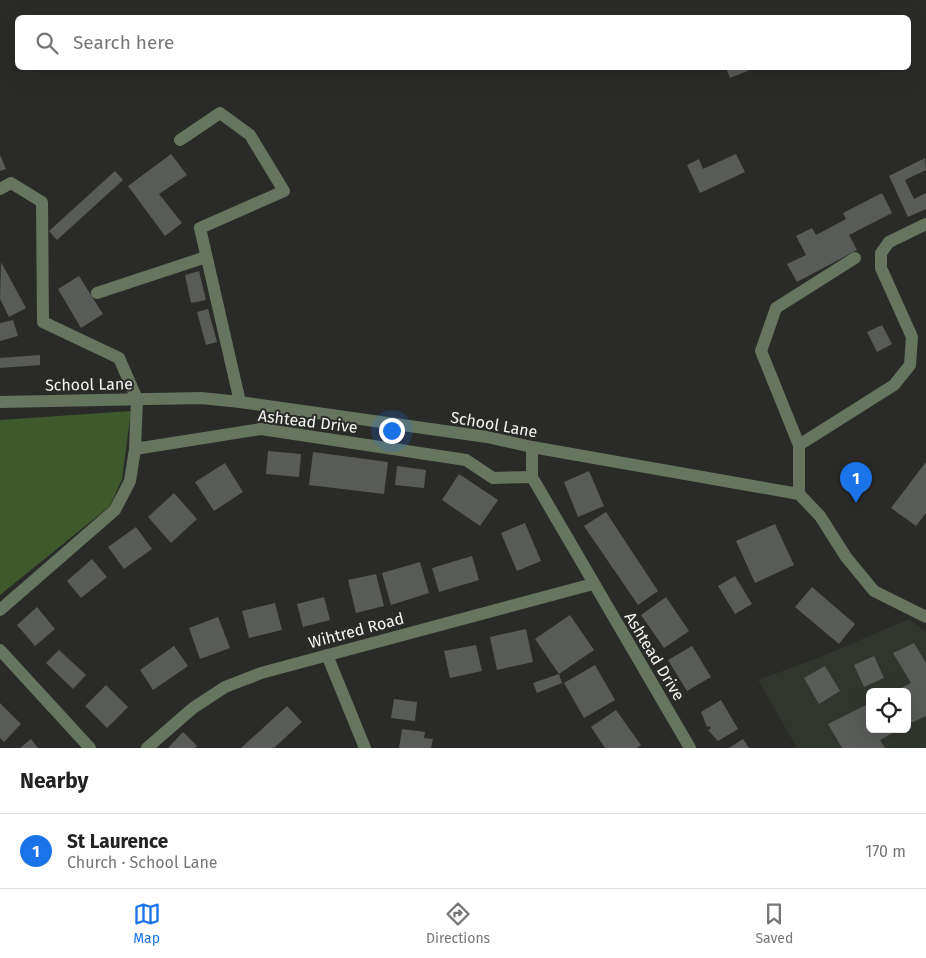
<!DOCTYPE html>
<meta charset="utf-8">
<style>
:root{--surface:#fff;--page:#f6f6f6;--text:#222;--muted:#767676;--line:#e0e0e0;--accent:#1a73e8}
body{margin:0;font-family:"Fira Sans",sans-serif;background:var(--page);color:var(--text)}
.controls{position:absolute;right:15px;bottom:15px;display:grid;overflow:hidden;border-radius:8px;box-shadow:0 5px 20px #0002}
.controls button{width:45px;height:45px;display:grid;place-items:center;padding:0;border:0;border-bottom:1px solid var(--line);background:var(--surface);color:var(--text);font:25px sans-serif}
.you{position:absolute;left:391px;top:430px;width:18px;height:18px;margin:-12px;border:4px solid #fff;border-radius:50%;background:#1a73e8;box-shadow:0 0 0 8px #1a73e833}
.badge{display:grid;place-items:center;width:32px;height:32px;border-radius:50%;background:var(--accent);color:#fff;font-size:16px;font-weight:700}
.pin{position:absolute;translate:-50% -41px;filter:drop-shadow(0 1px 2px #0008)}
.pin::after{content:'';position:absolute;top:26px;width:18px;height:15px;background:inherit;clip-path:polygon(0 0,100% 0,50% 100%)}
.list{margin:0;padding:0;list-style:none}
h2{display:flex;justify-content:space-between;align-items:center;height:65px;margin:0;padding:0 20px;font-size:21px}
h2 small{font-size:16px;font-weight:400;color:var(--muted)}
.list li{display:grid;grid-template-columns:32px 1fr auto;gap:15px;align-items:center;box-sizing:border-box;height:75px;padding:0 20px;border-top:1px solid var(--line)}
.list b{display:block;font-size:19px;white-space:nowrap}
.list p{margin:0;font-size:16px;white-space:nowrap;color:var(--muted)}
.list em{font-size:16px;font-style:normal;color:var(--muted)}
.icon{flex:none;width:28px;height:28px;fill:none;stroke:currentColor;stroke-width:2;stroke-linecap:round;stroke-linejoin:round}
.map{position:relative;flex:none;width:926px;height:748px;overflow:hidden}
.search{position:absolute;background:var(--surface);box-shadow:0 5px 20px #0002;left:15px;right:15px;top:15px;height:55px;display:flex;align-items:center;gap:12px;box-sizing:border-box;padding:0 18px;border-radius:8px;color:var(--muted);font-size:19px}
.sheet{height:140px;background:var(--surface)}
nav{display:flex;justify-content:space-around;align-items:center;box-sizing:border-box;height:70px;border-top:1px solid var(--line);background:var(--surface);font-size:14px;color:var(--muted)}
nav a{display:grid;justify-items:center;gap:2px}
nav .on{color:var(--accent)}
.map>svg:first-child{display:block}
.built{fill:#30352d;fill-rule:evenodd}
.green{fill:#3e592b}
.building{fill:#595b58}
.lines{fill:none;stroke-linecap:round;stroke-linejoin:round}
.minor{stroke:#66755e;stroke-width:12}
.labels{text-anchor:middle;stroke-width:4;stroke-linejoin:round;paint-order:stroke}
.street-label{font-size:16px;fill:#f3f4f2;stroke:#2a2b29}
</style>
<div class="map">
<svg width="926" height="748" viewBox="0 0 926 748">
<rect width="100%" height="100%" fill="#2a2b29"/>
<!-- built -->
<path class="built" d="M909 619 926 632V748H797L758 680 818 658ZM870 692H907V729H870Z"/>
<!-- green -->
<path class="green" d="M131 411 122 479 110 506 0 595V420Z"/>
<!-- building -->
<g class="building">
<path d="M726 68H755L730 78Z"/>
<path d="M171 154 187 175 159 194 182 223 165 236 128 186Z"/>
<path d="M736 154 745 172 700 193 687 165 699 159 703 169Z"/>
<path d="M0 155 6 169 0 171Z"/>
<path d="M925 158 926 170 905 180 914 199 926 193V209L908 217 889 176Z"/>
<path d="M115 171 123 180 57 240 49 231Z"/>
<path d="M882 193 892 213 849 235 857 250 797 282 787 264 806 255 796 236 812 228 816 235 846 219 843 213Z"/>
<path d="M1 262 26 308 9 317 0 299Z"/>
<path d="M199 271 206 300 191 303 185 275Z"/>
<path d="M79 276 103 314 81 328 58 289Z"/>
<path d="M208 309 217 342 206 345 197 312Z"/>
<path d="M13 320 18 336 0 341V323Z"/>
<path d="M882 325 892 344 877 352 867 332Z"/>
<path d="M40 355V365L0 368V358Z"/>
<path d="M268 451 301 454 299 477 266 474Z"/>
<path d="M313 452 388 462 384 494 309 485Z"/>
<path d="M926 462V513L916 526 891 508Z"/>
<path d="M225 463 243 492 214 511 195 482Z"/>
<path d="M397 466 426 470 424 488 395 485Z"/>
<path d="M589 471 604 506 578 517 564 482Z"/>
<path d="M459 474 498 500 480 526 442 500Z"/>
<path d="M174 493 197 519 171 543 148 517Z"/>
<path d="M606 512 658 591 638 605 584 526Z"/>
<path d="M525 523 541 561 517 571 501 533Z"/>
<path d="M775 524 794 565 755 583 736 541Z"/>
<path d="M136 527 152 549 124 569 108 547Z"/>
<path d="M472 556 479 580 439 592 432 568Z"/>
<path d="M92 559 107 577 81 598 67 581Z"/>
<path d="M420 562 429 593 391 605 382 573Z"/>
<path d="M376 574 384 606 356 613 348 580Z"/>
<path d="M735 576 752 604 735 614 718 586Z"/>
<path d="M812 587 855 624 839 644 795 607Z"/>
<path d="M324 597 330 620 303 627 297 604Z"/>
<path d="M666 597 689 631 664 648 641 615Z"/>
<path d="M275 603 282 630 249 638 242 611Z"/>
<path d="M37 607 55 629 35 646 17 625Z"/>
<path d="M570 615 594 650 559 674 535 639Z"/>
<path d="M218 617 230 648 200 659 189 628Z"/>
<path d="M526 629 533 662 497 670 490 637Z"/>
<path d="M914 643 926 663V716L907 725V692H893L911 683 893 653Z"/>
<path d="M476 645 482 671 450 678 444 651Z"/>
<path d="M174 646 188 666 153 690 140 670Z"/>
<path d="M692 646 711 677 687 691 668 660Z"/>
<path d="M59 650 86 675 73 689 46 663Z"/>
<path d="M874 656 884 678 864 687 854 665Z"/>
<path d="M595 665 615 700 584 718 564 683Z"/>
<path d="M825 666 840 691 819 704 804 678Z"/>
<path d="M559 674 562 683 537 693 533 683Z"/>
<path d="M106 685 128 707 107 728 85 706Z"/>
<path d="M394 699 417 702 415 721 391 718Z"/>
<path d="M721 700 738 729 718 741 708 730 711 728 709 726 707 727 701 712Z"/>
<path d="M0 703 21 724 4 742 0 738Z"/>
<path d="M870 703V729H900L880 740 885 748H842L828 724Z"/>
<path d="M287 706 302 722 274 748H241Z"/>
<path d="M616 710 641 745 637 748H605L591 727Z"/>
<path d="M402 729 425 732 424 738 433 739 431 748H399Z"/>
<path d="M183 732 197 746 195 748H168Z"/>
<path d="M31 739 38 748H20Z"/>
<path d="M743 739 749 748H729Z"/>
</g>
<g class="lines">
<!-- minor -->
<g class="minor">
<path d="M180 140 220 113 250 135 284 191 200 228 240 402"/>
<path d="M0 189 11 183 42 202 43 322 119 358 137 399 135 449 130 481 115 510 0 610"/>
<path d="M97 293 206 257"/>
<path d="M0 402 201 398 240 402 487 437 532 447 799 494 820 516 846 557 874 591 926 617"/>
<path d="M799 445 761 351 776 308 855 258"/>
<path d="M532 447V477L690 748"/>
<path d="M135 449 261 429 466 460 493 478 532 477"/>
<path d="M799 494V445L894 385 910 365 912 337 881 268V253L889 242 926 224"/>
<path d="M0 650 90 748"/>
<path d="M327 655 365 748"/>
<path d="M147 748 193 708 225 687 261 673 593 584"/>
</g>
</g>
<g class="labels">
<!-- street labels -->
<g class="street-label">
<text transform="translate(89 384) rotate(-1)" y="6">School Lane</text>
<text transform="translate(308 421) rotate(7)" y="6">Ashtead Drive</text>
<text transform="translate(494 424) rotate(10)" y="6">School Lane</text>
<text transform="translate(356 630) rotate(-15)" y="6">Wihtred Road</text>
<text transform="translate(655 656) rotate(59)" y="6">Ashtead Drive</text>
</g>
</g>
</svg>
<div class="controls">
<button><svg class="icon" aria-label="locate" viewBox="0 0 24 24"><circle cx="12" cy="12" r="6"/><path d="M12 2v4M12 18v4M2 12h4M18 12h4"/></svg></button>
</div>
<div class="you"></div>
<div class="pin badge" style="left:856px;top:503px">1</div>
<div class="search"><svg class="icon" aria-label="search" viewBox="0 0 24 24"><circle cx="10" cy="10" r="6"/><path d="M15 15l6 6"/></svg>Search here</div>
</div>
<section class="sheet">
<h2>Nearby<small></small></h2>
<ul class="list">
<li><span class="badge">1</span><div><b>St Laurence</b><p>Church · School Lane</p></div><em>170 m</em></li>
</ul>
</section>
<nav>
<a class="on"><svg class="icon" aria-label="map" viewBox="0 0 24 24"><path d="M3 6l6-2 6 2 6-2v14l-6 2-6-2-6 2zM9 4v14M15 6v14"/></svg>Map</a>
<a><svg class="icon" aria-label="directions" viewBox="0 0 24 24"><path d="M12 3l9 9-9 9-9-9zM9 14v-3h6M13 9l2 2-2 2"/></svg>Directions</a>
<a><svg class="icon" aria-label="saved" viewBox="0 0 24 24"><path d="M7 4h10v16l-5-4-5 4z"/></svg>Saved</a>
</nav>
